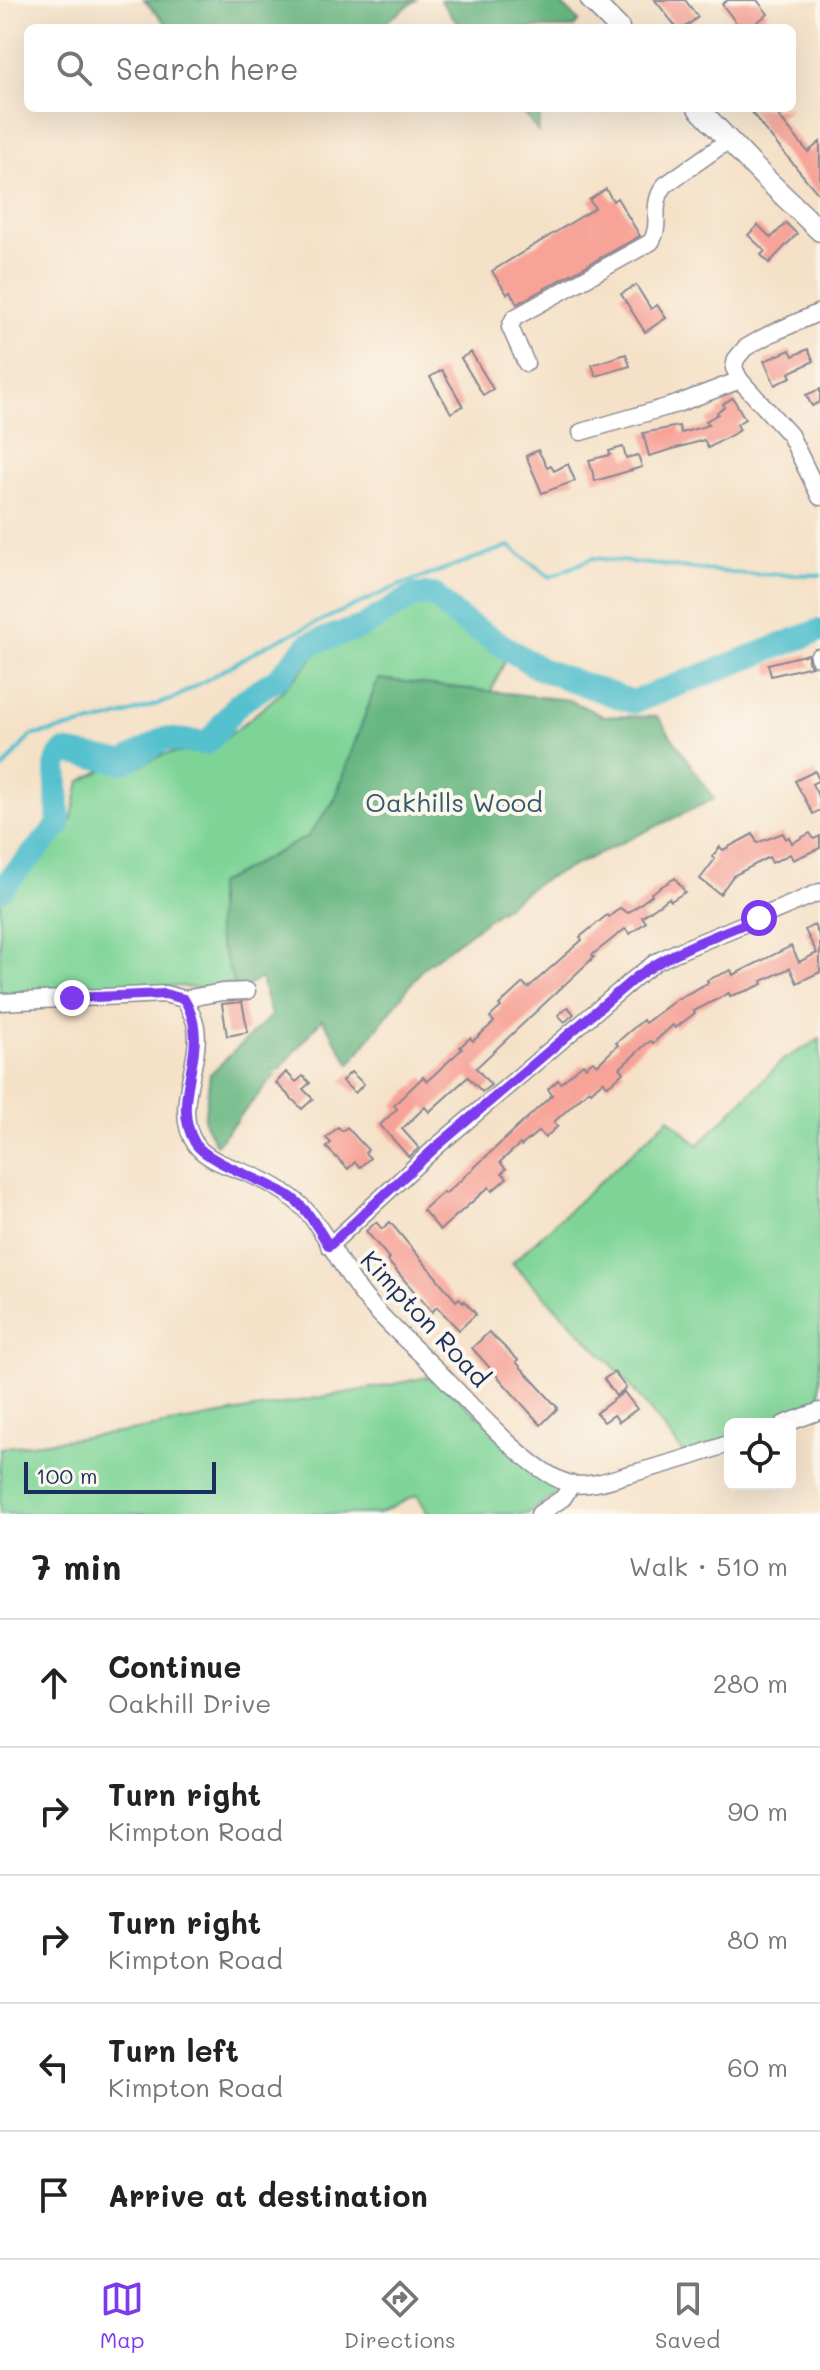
<!DOCTYPE html>
<meta charset="utf-8">
<style>
:root{--surface:#fff;--page:#f2f2f2;--text:#222;--muted:#767676;--line:#e0e0e0;--accent:#7c3aed}
body{margin:0;font-family:Mali,sans-serif;background:var(--page);color:var(--text)}
.controls{position:absolute;right:24px;bottom:24px;display:grid;overflow:hidden;border-radius:12px;box-shadow:0 8px 32px #0002}
.controls button{width:72px;height:72px;display:grid;place-items:center;padding:0;border:0;border-bottom:2px solid var(--line);background:var(--surface);color:var(--text);font:40px sans-serif}
.scale{position:absolute;left:24px;bottom:20px;width:192px;box-sizing:border-box;padding-left:8px;border:4px solid #1b2f5e;border-top:0;font-size:22px;line-height:28px;white-space:nowrap;color:#1b2f5e;-webkit-text-stroke:6px #fbf7ec;paint-order:stroke}
.stop{position:absolute;width:24px;height:24px;margin:-18px;border:6px solid #7c3aed;border-radius:50%;background:#fff}
.stop.end{background:#7c3aed;border-color:#fff;box-shadow:0 2px 8px #0008}
.list{margin:0;padding:0;list-style:none}
h2{display:flex;justify-content:space-between;align-items:center;height:104px;margin:0;padding:0 32px;font-size:34px}
h2 small{font-size:26px;font-weight:400;color:var(--muted)}
.list li{display:grid;grid-template-columns:52px 1fr auto;gap:24px;align-items:center;box-sizing:border-box;height:128px;padding:0 32px;border-top:2px solid var(--line)}
.list b{display:block;font-size:30px;white-space:nowrap}
.list p{margin:0;font-size:26px;white-space:nowrap;color:var(--muted)}
.list em{font-size:26px;font-style:normal;color:var(--muted)}
.icon{flex:none;width:44px;height:44px;fill:none;stroke:currentColor;stroke-width:2;stroke-linecap:round;stroke-linejoin:round}
.map{position:relative;flex:none;width:820px;height:1514px;overflow:hidden}
.search{position:absolute;background:var(--surface);box-shadow:0 8px 32px #0002;left:24px;right:24px;top:24px;height:88px;display:flex;align-items:center;gap:20px;box-sizing:border-box;padding:0 28px;border-radius:12px;color:var(--muted);font-size:30px}
.sheet{height:744px;background:var(--surface)}
nav{display:flex;justify-content:space-around;align-items:center;box-sizing:border-box;height:112px;border-top:2px solid var(--line);background:var(--surface);font-size:22px;color:var(--muted)}
nav a{display:grid;justify-items:center;gap:4px}
nav .on{color:var(--accent)}
.map>svg:first-child{display:block}
.green{fill:#7ed497;stroke:#4c827a;stroke-width:2}
.forest{fill:#66b680;stroke:#40726f;stroke-width:2}
.lines{fill:none;stroke-linecap:round;stroke-linejoin:round}
.stream{stroke:#54c0ce;stroke-width:4}
.river{stroke:#54c0ce;stroke-width:24}
.building{fill:#f7a398}
.minor-casing{stroke:#888892;stroke-width:19}
.major-casing{stroke:#888892;stroke-width:23}
.minor{stroke:#fff;stroke-width:16}
.major{stroke:#fff;stroke-width:20}
.route{stroke:#7c3aed;stroke-width:10}
.labels{text-anchor:middle;stroke-width:8;stroke-linejoin:round;paint-order:stroke}
.park-label{font-size:26px;fill:#34586c;stroke:#fbf7ec}
.street-label{font-size:26px;fill:#1b2f5e;stroke:#fbf7ec}
</style>
<div class="map">
<svg width="820" height="1514" viewBox="0 0 820 1514">
<rect width="100%" height="100%" fill="#fbf7ec"/>
<filter id="ink" filterUnits="userSpaceOnUse"><feTurbulence type="fractalNoise" baseFrequency=".0125" numOctaves="2"/><feDisplacementMap in="SourceGraphic" scale="16" xChannelSelector="R" yChannelSelector="G"/><feConvolveMatrix kernelMatrix="1 2 1 2 8 2 1 2 1" color-interpolation-filters="sRGB"/></filter>
<filter id="wash" filterUnits="userSpaceOnUse"><feTurbulence type="fractalNoise" baseFrequency=".006" numOctaves="4" result="noise"/><feDisplacementMap in="SourceGraphic" scale="32" xChannelSelector="R" yChannelSelector="G"/><feGaussianBlur stdDeviation="1.8" result="paint"/><feColorMatrix in="noise" values="0 0 0 0 0 0 0 0 0 0 0 0 0 0 0 0 0 1.4 0 .05"/><feComposite in="paint" operator="in"/></filter>
<g filter="url(#wash)">
<rect width="100%" height="100%" fill="#f5e1c7"/>
<!-- green -->
<g class="green">
<path d="M418 601 430 605 459 626 508 655 490 693 378 679 333 802 307 837 217 884V935L234 983C215 990 199 990 180 986L19 992 0 996V903L71 821 80 782 102 770 133 769 164 754 212 750 276 697 296 677 320 649 359 637Z"/>
<path d="M820 1039V1408L775 1424H730V1440L686 1456 621 1374 512 1263 669 1118 698 1145 784 1059Z"/>
<path d="M432 1376 558 1484 559 1489 555 1495 527 1514H428L417 1495 378 1514H0V1448L125 1432 390 1385Z"/>
</g>
<!-- forest -->
<g class="forest">
<path d="M144 0H416L378 28H170Z"/>
<path d="M440 0H557L579 21 573 28H461Z"/>
<path d="M520 108H541L538 132Z"/>
<path d="M378 679 569 700 603 716 658 717 714 799 537 883 424 967 350 1064 322 1019 216 1145 204 1121 210 1074 271 1016 261 978 237 992 217 935V884L307 837 334 802Z"/>
</g>
<g class="lines">
<!-- stream -->
<path class="stream" d="M0 772 30 736 111 719 173 699 267 645 398 586 509 546 550 577 593 558 744 574 820 575"/>
<!-- river -->
<path class="river" d="M0 890 59 825 56 766 59 757 64 752 124 762 164 739 205 743 211 739 238 704 278 678 309 644 362 627 415 595H434L456 616 540 669 633 702 818 631"/>
</g>
<g id="blocks">
<!-- building -->
<g class="building">
<path d="M655 0H685L698 17 684 28H677Z"/>
<path d="M728 0H757L768 14 749 28H740L722 4Z"/>
<path d="M749 108H791L779 117 808 152 820 142V196L764 129Z"/>
<path d="M606 189 613 201 617 198 640 236 517 304 510 292 507 294 492 271 595 208 589 200Z"/>
<path d="M786 223 797 234 769 263 761 255 765 251 748 235 758 225 771 238Z"/>
<path d="M636 285 651 309 657 305 666 318 645 332 621 294Z"/>
<path d="M808 349 814 361 789 373 791 377 775 385 764 361 790 350 793 356Z"/>
<path d="M471 352 493 389 483 395 461 358Z"/>
<path d="M626 354 630 366 596 376 592 365Z"/>
<path d="M442 370 463 406 451 413 430 377Z"/>
<path d="M820 389V402L812 406 806 395Z"/>
<path d="M733 398 745 419 737 424 740 430 708 448 704 440 649 456 643 433 679 426 681 433 709 425 706 421 718 414 717 412 724 407 723 404Z"/>
<path d="M623 447 626 458 638 455 642 467 595 481 589 460 610 455 609 451Z"/>
<path d="M538 450 547 467 551 465 554 471 568 464 575 481 542 493 526 456Z"/>
<path d="M808 654V662L812 666 771 676 768 664Z"/>
<path d="M815 771 819 780 812 784 820 799V810L813 814 795 781Z"/>
<path d="M783 833 786 839 789 837 792 843 810 833 814 839 820 836V848L793 860 790 854 772 863 769 857 733 876 720 894 700 879 715 859 712 857 720 847 723 850 753 834 757 843Z"/>
<path d="M675 878 685 892 671 901 669 898 653 909 642 917 646 922 630 934 625 929 592 955 594 957 476 1068 491 1085 482 1092 468 1077 429 1112 425 1107 402 1129 419 1148 409 1157 380 1125 397 1109 394 1105 423 1077 427 1081 462 1049 460 1047 470 1038 473 1041 494 1022 490 1017 501 1007 499 1005 523 983 528 988 582 940 580 937 607 915 609 917 620 908 628 913 652 895 651 893Z"/>
<path d="M814 925 820 937V972L797 983 790 968 762 981 763 984 749 990 730 996 729 993 694 1011 695 1013 675 1028 673 1025 653 1043 651 1041 646 1044 620 1068 624 1072 608 1086 603 1081 591 1092 589 1090 554 1122 558 1126 545 1138 539 1131 521 1146 520 1144 500 1162 506 1169 502 1173 507 1178 492 1191 489 1187 440 1230 423 1210 443 1192 445 1194 463 1178 552 1095 548 1089 558 1080 561 1083 583 1064 586 1067 593 1061 597 1065 618 1045 616 1043 643 1020 645 1023 677 999 708 983 707 980 731 970 733 975 791 946 799 962 817 953 805 930Z"/>
<path d="M242 1002 248 1032 227 1036 222 1004Z"/>
<path d="M568 1007 574 1014 565 1022 558 1015Z"/>
<path d="M286 1072 296 1082 303 1076 310 1083 303 1089 313 1099 302 1109 276 1083Z"/>
<path d="M351 1072 364 1084 355 1093 342 1081Z"/>
<path d="M338 1127 342 1131 347 1127 368 1150 365 1153 370 1158 360 1167 355 1162 348 1169 326 1147 331 1143 326 1138Z"/>
<path d="M376 1222 382 1229 390 1222 456 1301 459 1298 463 1303 464 1301 476 1314 459 1330 437 1307 432 1312 387 1260 389 1258 366 1231Z"/>
<path d="M489 1332 518 1360 516 1362 558 1408 541 1425 472 1348Z"/>
<path d="M614 1372 626 1388 616 1396 604 1379Z"/>
<path d="M624 1392 637 1409 619 1422 614 1415 604 1422 596 1413Z"/>
</g>
</g>
</g>
<g filter="url(#ink)">
<use href="#blocks" fill-opacity="0" stroke="#888892" stroke-width="2"/>
<g class="lines">
<!-- minor casing -->
<g class="minor-casing">
<g id="minor">
<path d="M820 312 768 335 745 348 736 359 734 368 740 380 790 435 820 497"/>
<path d="M526 363 510 327 514 318 651 242C663 223 649 206 665 185L729 140"/>
<path d="M581 432 677 404 740 380"/>
<path d="M818 657H820"/>
<path d="M184 999 222 992 247 991"/>
<path d="M0 1002 165 994 184 999C189 1008 194 1016 196 1027 202 1064 171 1109 196 1145 208 1161 232 1167 249 1174 271 1183 293 1195 309 1214 330 1240 344 1273 366 1299 387 1324 412 1345 435 1368 466 1399 531 1476 572 1484 589 1487 610 1480 626 1475 661 1466 696 1456 730 1443"/>
<path d="M329 1246 436 1147 635 978 656 962 677 952 820 892"/>
<path d="M784 1424 820 1411"/>
<path d="M539 1514 563 1498 572 1484"/>
</g>
</g>
<!-- major casing -->
<g class="major-casing">
<g id="major">
<path d="M591 0 619 28"/>
<path d="M698 108 763 176 820 231"/>
</g>
</g>
<!-- minor -->
<use href="#minor" class="minor"/>
<!-- major -->
<use href="#major" class="major"/>
</g>
</g>
<g class="lines" filter="url(#ink)">
<!-- route -->
<path class="route" d="M72 998 165 994 184 999C215 1050 167 1095 195 1143 207 1163 268 1181 291 1197 308 1209 318 1229 329 1246L436 1147 635 978C673 950 716 936 759 918"/>
</g>
<g class="labels">
<!-- park labels -->
<g class="park-label">
<text x="454" y="812">Oakhills Wood</text>
</g>
<!-- street labels -->
<g class="street-label">
<text transform="translate(425 1319) rotate(47)" y="9">Kimpton Road</text>
</g>
</g>
</svg>
<div class="controls">
<button><svg class="icon" aria-label="locate" viewBox="0 0 24 24"><circle cx="12" cy="12" r="6"/><path d="M12 2v4M12 18v4M2 12h4M18 12h4"/></svg></button>
</div>
<div class="scale">100 m</div>
<div class="stop" style="left:759px;top:918px"></div>
<div class="stop end" style="left:72px;top:998px"></div>
<div class="search"><svg class="icon" aria-label="search" viewBox="0 0 24 24"><circle cx="10" cy="10" r="6"/><path d="M15 15l6 6"/></svg>Search here</div>
</div>
<section class="sheet">
<h2>7 min<small>Walk · 510 m</small></h2>
<ul class="list">
<li><svg class="icon" aria-label="ahead" viewBox="0 0 24 24"><path d="M12 20V5M6 11l6-6 6 6"/></svg><div><b>Continue</b><p>Oakhill Drive</p></div><em>280 m</em></li>
<li><svg class="icon" aria-label="right" viewBox="0 0 24 24"><path d="M7 20v-9h11M14 6l5 5-5 5"/></svg><div><b>Turn right</b><p>Kimpton Road</p></div><em>90 m</em></li>
<li><svg class="icon" aria-label="right" viewBox="0 0 24 24"><path d="M7 20v-9h11M14 6l5 5-5 5"/></svg><div><b>Turn right</b><p>Kimpton Road</p></div><em>80 m</em></li>
<li><svg class="icon" aria-label="left" viewBox="0 0 24 24"><path d="M17 20v-9H6M10 6l-5 5 5 5"/></svg><div><b>Turn left</b><p>Kimpton Road</p></div><em>60 m</em></li>
<li><svg class="icon" aria-label="arrive" viewBox="0 0 24 24"><path d="M6 21V4h12l-3 4 3 4H6"/></svg><div><b>Arrive at destination</b></div></li>
</ul>
</section>
<nav>
<a class="on"><svg class="icon" aria-label="map" viewBox="0 0 24 24"><path d="M3 6l6-2 6 2 6-2v14l-6 2-6-2-6 2zM9 4v14M15 6v14"/></svg>Map</a>
<a><svg class="icon" aria-label="directions" viewBox="0 0 24 24"><path d="M12 3l9 9-9 9-9-9zM9 14v-3h6M13 9l2 2-2 2"/></svg>Directions</a>
<a><svg class="icon" aria-label="saved" viewBox="0 0 24 24"><path d="M7 4h10v16l-5-4-5 4z"/></svg>Saved</a>
</nav>
